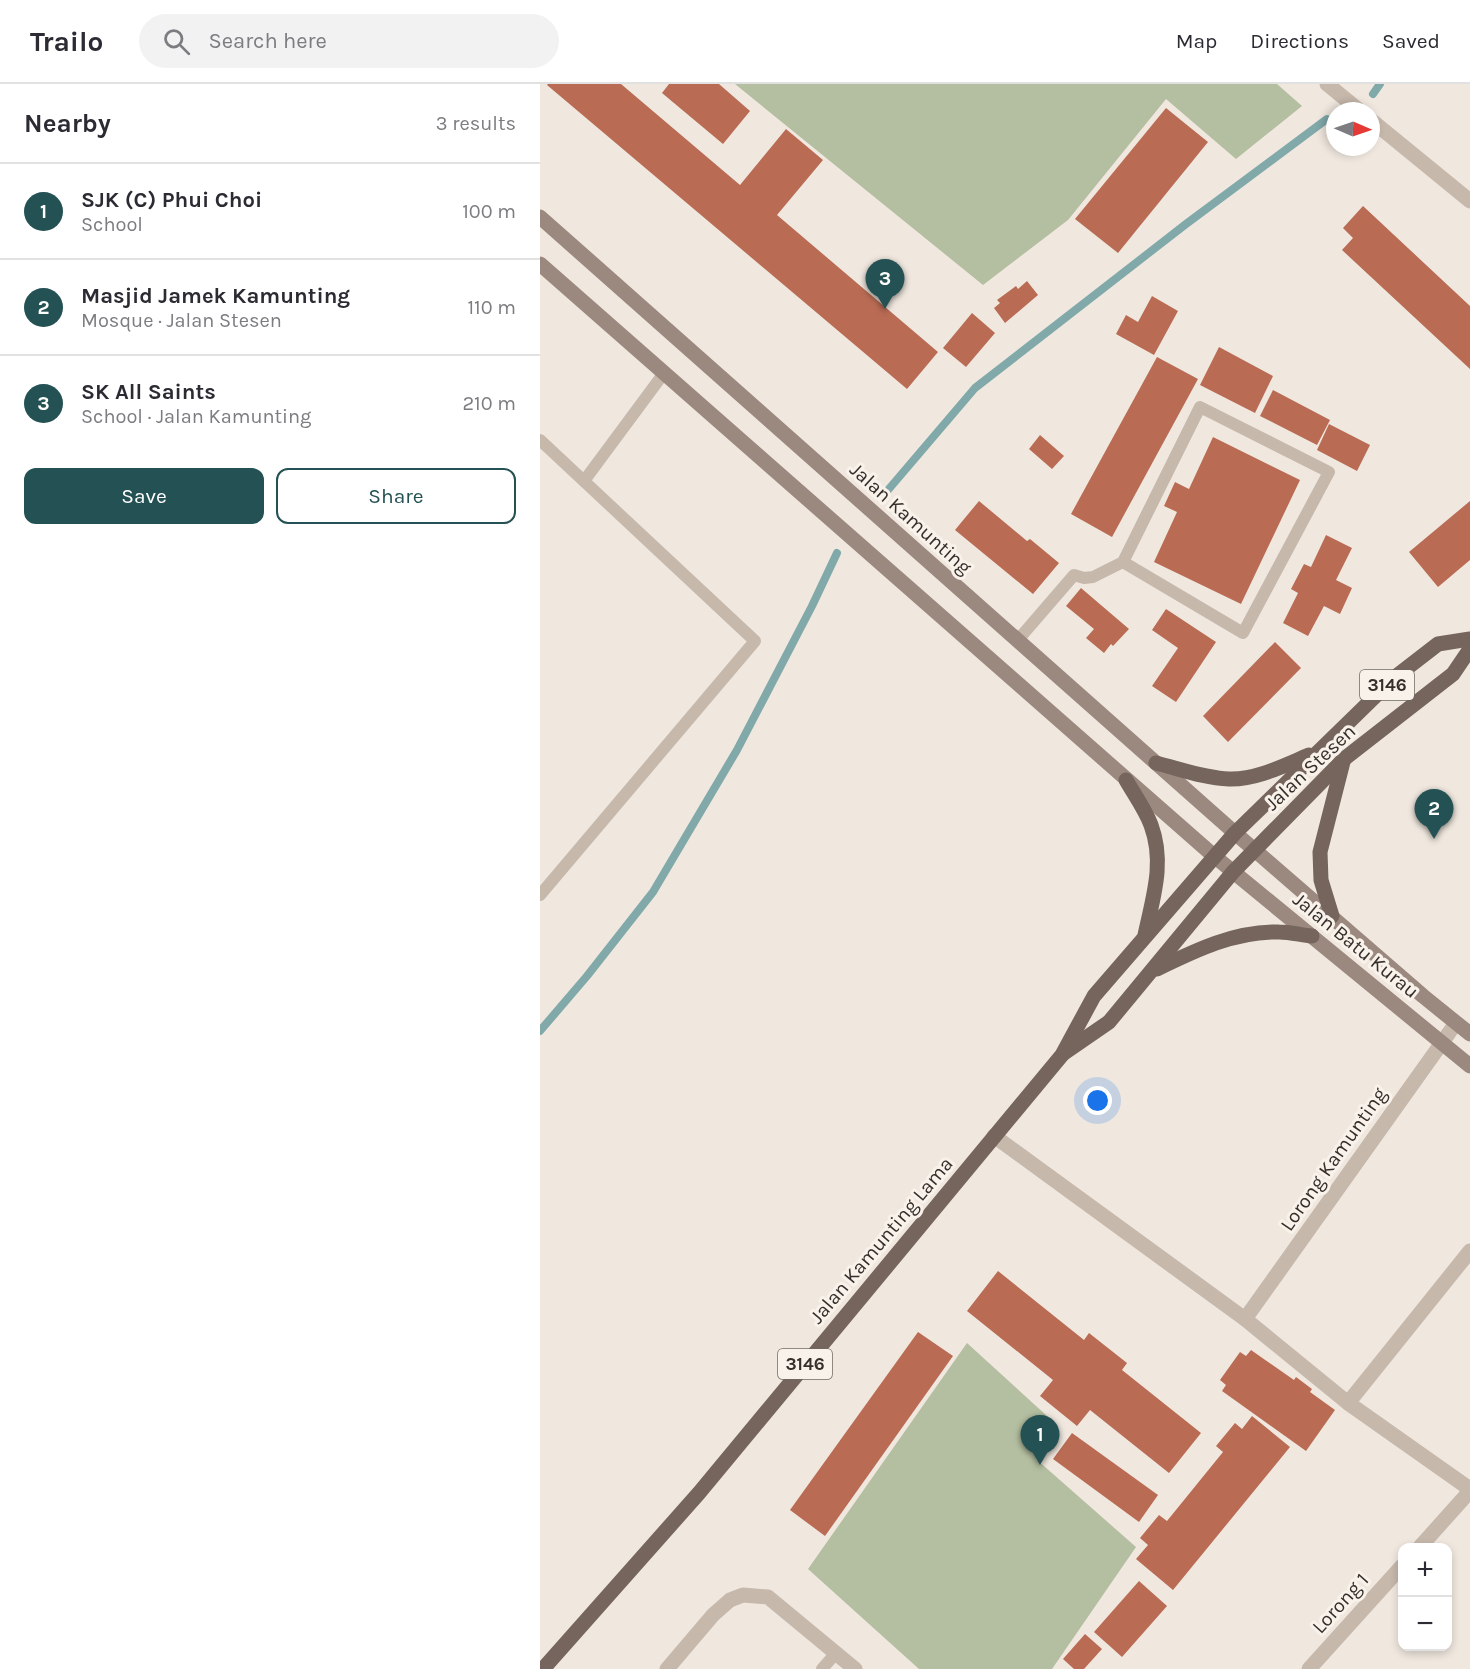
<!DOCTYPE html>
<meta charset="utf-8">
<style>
:root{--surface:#fff;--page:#f2f2f3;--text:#2b2b33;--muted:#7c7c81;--line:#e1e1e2;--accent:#245153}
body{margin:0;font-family:Karla,sans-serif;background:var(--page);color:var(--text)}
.controls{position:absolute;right:18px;bottom:18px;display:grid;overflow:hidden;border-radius:12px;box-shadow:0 3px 9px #0003}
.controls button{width:54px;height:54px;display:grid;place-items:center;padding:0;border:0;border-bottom:2px solid var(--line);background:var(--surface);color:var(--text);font:30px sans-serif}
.compass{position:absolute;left:786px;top:18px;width:54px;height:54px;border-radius:50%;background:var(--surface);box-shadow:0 3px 9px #0003;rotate:92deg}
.you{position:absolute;left:558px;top:1017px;width:21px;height:21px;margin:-15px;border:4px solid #fff;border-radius:50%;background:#1a73e8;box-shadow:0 0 0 9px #1a73e833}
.badge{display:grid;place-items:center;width:39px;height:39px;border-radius:50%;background:var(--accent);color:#fff;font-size:20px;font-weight:700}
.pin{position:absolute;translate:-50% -50px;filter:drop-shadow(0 2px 3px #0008)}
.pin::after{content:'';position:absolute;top:32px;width:21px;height:18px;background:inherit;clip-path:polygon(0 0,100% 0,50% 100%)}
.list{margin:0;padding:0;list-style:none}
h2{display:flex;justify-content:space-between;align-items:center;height:78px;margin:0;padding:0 24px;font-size:26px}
h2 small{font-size:20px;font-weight:400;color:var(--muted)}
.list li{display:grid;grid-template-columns:39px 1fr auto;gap:18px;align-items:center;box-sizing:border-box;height:96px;padding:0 24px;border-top:2px solid var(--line)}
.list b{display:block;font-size:22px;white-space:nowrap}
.list p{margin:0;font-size:20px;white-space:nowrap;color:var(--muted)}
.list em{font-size:20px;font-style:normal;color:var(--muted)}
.actions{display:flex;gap:12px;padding:18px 24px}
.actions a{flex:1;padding:14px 0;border:2px solid var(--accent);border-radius:12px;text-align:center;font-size:21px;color:var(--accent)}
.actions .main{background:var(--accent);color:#fff}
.icon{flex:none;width:33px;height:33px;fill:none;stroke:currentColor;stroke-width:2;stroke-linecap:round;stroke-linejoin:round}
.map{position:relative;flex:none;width:930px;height:1585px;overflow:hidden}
header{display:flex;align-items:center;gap:36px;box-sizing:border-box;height:84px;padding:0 30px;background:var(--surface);border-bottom:2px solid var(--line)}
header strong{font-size:28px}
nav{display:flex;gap:33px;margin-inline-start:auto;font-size:21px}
.search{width:420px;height:54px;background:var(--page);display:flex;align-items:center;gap:15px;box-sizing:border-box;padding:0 21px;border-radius:33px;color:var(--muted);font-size:22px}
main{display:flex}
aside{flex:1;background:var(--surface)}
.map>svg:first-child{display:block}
.green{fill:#b4bea0}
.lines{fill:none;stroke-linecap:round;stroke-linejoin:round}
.stream{stroke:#81a9aa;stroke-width:8}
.building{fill:#b96b54}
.service{stroke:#c7b8ac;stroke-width:12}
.minor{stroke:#c7b8ac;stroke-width:15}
.secondary{stroke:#9b887e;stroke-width:15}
.primary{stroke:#76655d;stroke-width:15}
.labels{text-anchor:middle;stroke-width:6;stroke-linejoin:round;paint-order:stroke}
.shield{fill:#f8f2eb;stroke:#706964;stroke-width:1.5}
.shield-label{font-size:18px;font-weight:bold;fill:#362e2a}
.street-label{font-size:20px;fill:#362e2a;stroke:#f8f2eb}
</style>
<header>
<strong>Trailo</strong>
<div class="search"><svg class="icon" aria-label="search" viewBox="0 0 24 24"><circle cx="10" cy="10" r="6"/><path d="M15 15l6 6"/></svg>Search here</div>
<nav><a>Map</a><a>Directions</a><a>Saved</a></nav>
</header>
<main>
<aside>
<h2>Nearby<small>3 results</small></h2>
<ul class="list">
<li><span class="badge">1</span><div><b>SJK (C) Phui Choi</b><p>School</p></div><em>100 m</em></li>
<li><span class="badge">2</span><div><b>Masjid Jamek Kamunting</b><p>Mosque · Jalan Stesen</p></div><em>110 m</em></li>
<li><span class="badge">3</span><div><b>SK All Saints</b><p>School · Jalan Kamunting</p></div><em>210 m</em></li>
</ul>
<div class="actions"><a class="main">Save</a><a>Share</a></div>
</aside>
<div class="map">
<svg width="930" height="1585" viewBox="0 0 930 1585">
<rect width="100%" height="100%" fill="#f0e8df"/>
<!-- green -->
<g class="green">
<path d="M195 0H737L762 22 696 75 626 15 528 136 443 201Z"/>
<path d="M427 1259 518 1342 496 1375 596 1463 512 1585H379L268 1485Z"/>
</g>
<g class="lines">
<!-- stream -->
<g class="stream">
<path d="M833 10 840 0"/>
<path d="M348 406 435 304 646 140 787 35 795 39"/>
<path d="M0 947 47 892 113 808 197 666 272 522 297 469"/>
</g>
</g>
<!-- building -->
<g class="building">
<path d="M8 0H81L200 101 246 45 283 76 237 131 398 268 367 305 7 1Z"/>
<path d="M129 0H179L210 27 183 60 122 9Z"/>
<path d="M626 24 668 58 578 169 535 135Z"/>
<path d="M823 122 930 222V285L802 166 813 154 803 144Z"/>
<path d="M487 197 498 211 465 239 454 224 460 219 457 216 476 202 478 205Z"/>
<path d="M612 212 638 227 614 271 576 250 586 231 598 238Z"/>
<path d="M432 229 455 249 426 283 403 264Z"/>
<path d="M679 263 733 292 715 329 660 301Z"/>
<path d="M617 273 658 295 572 453 531 430Z"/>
<path d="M733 306 790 336 777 361 720 332Z"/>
<path d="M789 340 830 361 817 387 777 366Z"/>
<path d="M500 351 524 372 512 385 489 365Z"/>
<path d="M673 353 760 396 701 520 614 478 637 428 624 422 635 398 649 405Z"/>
<path d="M439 417 487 457 490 455 519 479 493 510 415 446Z"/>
<path d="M930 417V476L898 503 869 468Z"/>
<path d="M786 451 812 464 796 496 812 504 800 530 784 522 768 552 743 539 758 509 751 505 764 480 771 483Z"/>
<path d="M541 504 589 545 573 562 571 560 564 569 546 554 554 545 526 522Z"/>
<path d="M626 525 676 558 636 618 612 602 638 564 612 546Z"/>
<path d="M735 558 761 584 688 658 663 632Z"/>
<path d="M458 1187 544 1256 549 1249 587 1279 582 1286 661 1349 629 1389 550 1326 537 1342 500 1312 513 1296 427 1227Z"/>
<path d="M378 1248 413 1272 285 1452 250 1426Z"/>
<path d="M711 1266 754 1296 756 1293 772 1305 770 1308 795 1326 766 1367 682 1307 686 1301 680 1296 700 1268 706 1272Z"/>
<path d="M712 1332 750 1363 633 1506 596 1475 608 1461 600 1454 619 1431 627 1437 683 1368 676 1362 695 1339 702 1345Z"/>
<path d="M532 1349 618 1411 599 1438 513 1375Z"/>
<path d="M599 1497 627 1522 582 1573 554 1548Z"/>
<path d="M545 1550 562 1565 544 1585H534L523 1575Z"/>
</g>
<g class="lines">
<!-- service -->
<g class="service">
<path d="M0 356 215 557 0 811"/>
<path d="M44 397 124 289"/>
<path d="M477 557 534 491 544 494 553 493 583 478 660 323 789 388 703 549 583 478"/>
<path d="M282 1585 296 1569"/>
</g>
<!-- minor -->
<g class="minor">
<path d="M787 0 820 27"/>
<path d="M831 36 930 117"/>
<path d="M454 1052 705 1235 808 1319 930 1405"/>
<path d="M705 1235 916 939"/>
<path d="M808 1319 930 1167"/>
<path d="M879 1464 930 1407"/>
<path d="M127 1585 173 1531 190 1516 203 1511 228 1513 315 1585"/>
<path d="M769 1585 862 1482"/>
</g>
<!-- secondary -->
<g class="secondary">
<path d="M0 133 695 749 883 912 930 950"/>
<path d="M0 180 674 772 930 982"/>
</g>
<!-- primary -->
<g class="primary">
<path d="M616 679C640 685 664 694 689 695 716 696 745 681 769 671"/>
<path d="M586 696C594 710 605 725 611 741 625 779 613 813 605 851"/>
<path d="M792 832 781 796 780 768 803 678"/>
<path d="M617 885C656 866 695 847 739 848 750 848 761 851 772 852"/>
<path d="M524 969 569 938 693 788 804 675 913 590 930 565"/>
<path d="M3 1585 159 1409 522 971 554 912 695 749 854 594 898 560 930 555"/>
</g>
</g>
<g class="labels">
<!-- shield labels -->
<g class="shield">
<rect x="820" y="586" width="54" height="30" rx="4.5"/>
<rect x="238" y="1265" width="54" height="30" rx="4.5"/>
</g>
<g class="shield-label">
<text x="847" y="607">3146</text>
<text x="265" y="1286">3146</text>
</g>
<!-- street labels -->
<g class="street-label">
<text transform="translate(371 434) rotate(42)" y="7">Jalan Kamunting</text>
<text transform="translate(770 683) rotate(-43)" y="7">Jalan Stesen</text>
<text transform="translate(816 861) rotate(39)" y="7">Jalan Batu Kurau</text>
<text transform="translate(793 1075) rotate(-55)" y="7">Lorong Kamunting</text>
<text transform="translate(341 1156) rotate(-50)" y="7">Jalan Kamunting Lama</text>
<text transform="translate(800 1519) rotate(-48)" y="7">Lorong 1</text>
</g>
</g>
</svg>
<div class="controls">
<button>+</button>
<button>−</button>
</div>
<svg class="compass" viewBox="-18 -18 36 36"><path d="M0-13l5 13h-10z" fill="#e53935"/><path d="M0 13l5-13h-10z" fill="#7c7c81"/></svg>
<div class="you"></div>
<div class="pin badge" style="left:500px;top:1381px">1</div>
<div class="pin badge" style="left:894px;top:755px">2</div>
<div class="pin badge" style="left:345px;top:225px">3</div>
</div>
</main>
